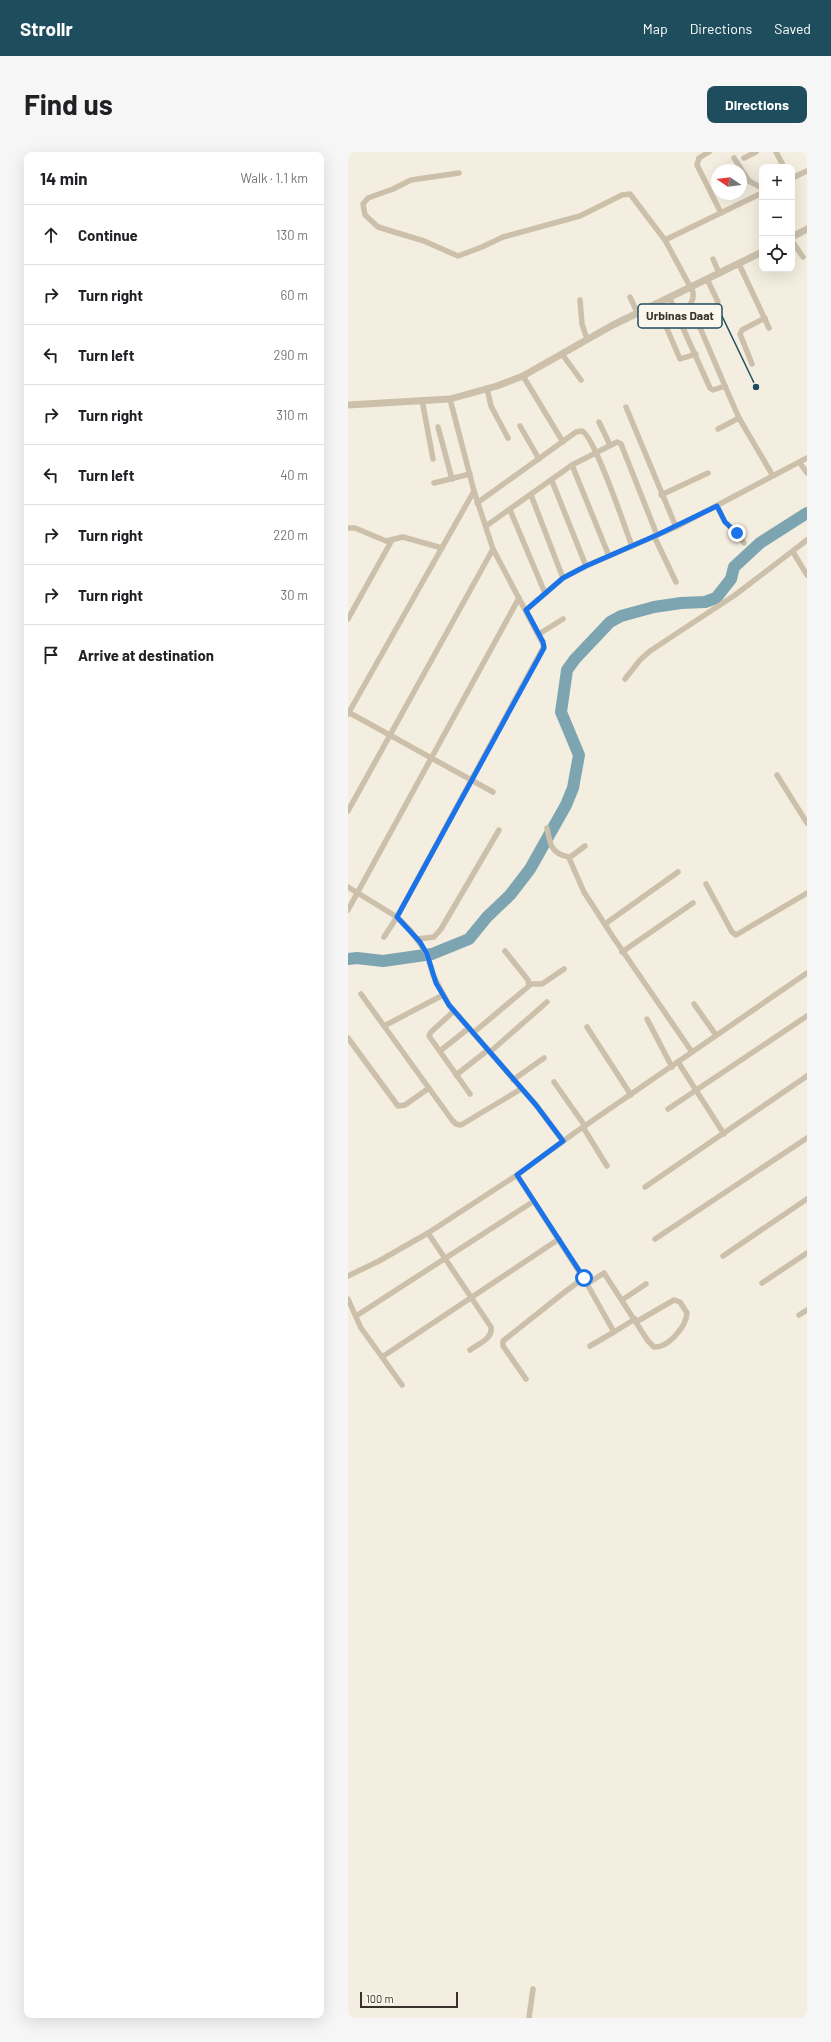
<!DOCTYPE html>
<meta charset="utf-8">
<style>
:root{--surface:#fff;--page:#f6f6f6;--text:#202124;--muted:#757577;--line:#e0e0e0;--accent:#1e4d5d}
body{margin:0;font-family:Barlow,sans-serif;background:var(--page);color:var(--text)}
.controls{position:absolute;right:12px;top:12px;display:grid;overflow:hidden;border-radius:8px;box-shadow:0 4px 16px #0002}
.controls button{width:36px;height:36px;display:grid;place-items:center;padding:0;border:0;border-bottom:1px solid var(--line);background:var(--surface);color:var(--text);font:20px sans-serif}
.compass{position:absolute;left:363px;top:12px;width:36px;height:36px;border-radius:50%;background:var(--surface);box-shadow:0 4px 16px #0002;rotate:283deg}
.scale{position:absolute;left:12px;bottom:10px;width:98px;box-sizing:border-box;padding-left:4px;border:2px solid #3a322a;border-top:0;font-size:11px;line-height:14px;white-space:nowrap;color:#3a322a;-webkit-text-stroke:3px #fbf7ec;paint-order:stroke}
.stop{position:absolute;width:12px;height:12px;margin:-9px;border:3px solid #1a73e8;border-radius:50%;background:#fff}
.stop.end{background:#1a73e8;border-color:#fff;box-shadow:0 1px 4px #0008}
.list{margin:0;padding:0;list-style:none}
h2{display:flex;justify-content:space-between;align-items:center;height:52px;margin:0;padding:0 16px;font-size:17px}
h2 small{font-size:13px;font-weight:400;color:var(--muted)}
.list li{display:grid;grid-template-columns:26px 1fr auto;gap:12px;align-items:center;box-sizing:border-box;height:60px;padding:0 16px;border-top:1px solid var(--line)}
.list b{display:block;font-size:15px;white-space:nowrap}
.list em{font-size:13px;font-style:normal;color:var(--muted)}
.icon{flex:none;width:22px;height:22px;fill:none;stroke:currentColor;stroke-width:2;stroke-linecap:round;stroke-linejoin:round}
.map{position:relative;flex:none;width:459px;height:1866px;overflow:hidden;border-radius:8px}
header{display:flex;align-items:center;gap:24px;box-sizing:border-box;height:56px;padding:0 20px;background:var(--accent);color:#fff}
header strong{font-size:19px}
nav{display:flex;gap:22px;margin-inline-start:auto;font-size:14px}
.intro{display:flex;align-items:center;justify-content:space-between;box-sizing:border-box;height:96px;padding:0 24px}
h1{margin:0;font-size:28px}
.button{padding:10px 18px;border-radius:8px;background:var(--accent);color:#fff;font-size:14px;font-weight:700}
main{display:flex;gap:24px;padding:0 24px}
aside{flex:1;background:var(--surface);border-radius:8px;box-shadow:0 4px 16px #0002}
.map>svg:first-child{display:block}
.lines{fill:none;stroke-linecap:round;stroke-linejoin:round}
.river{stroke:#7da5b1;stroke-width:12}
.minor{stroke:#ccc0ab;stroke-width:5.5}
.tertiary{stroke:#ccc0ab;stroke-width:7}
.route{stroke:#1a73e8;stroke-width:5}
.leader{fill:none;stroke:#1e4d5d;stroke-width:1.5}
.callout-dot{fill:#1e4d5d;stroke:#fbf7ec;stroke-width:1.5}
.callout{fill:#fbf7ec;stroke:#1e4d5d;stroke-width:1.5}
.callout-label{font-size:12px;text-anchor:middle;font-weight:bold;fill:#3a322a}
</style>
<header>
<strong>Strollr</strong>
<nav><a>Map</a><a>Directions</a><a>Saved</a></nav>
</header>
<div class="intro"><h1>Find us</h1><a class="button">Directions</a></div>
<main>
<aside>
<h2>14 min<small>Walk · 1.1 km</small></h2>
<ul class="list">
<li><svg class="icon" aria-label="ahead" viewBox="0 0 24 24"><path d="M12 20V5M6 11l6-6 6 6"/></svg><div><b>Continue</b></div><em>130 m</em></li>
<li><svg class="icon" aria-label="right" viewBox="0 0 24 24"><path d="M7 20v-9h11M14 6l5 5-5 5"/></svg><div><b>Turn right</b></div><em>60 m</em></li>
<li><svg class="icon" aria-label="left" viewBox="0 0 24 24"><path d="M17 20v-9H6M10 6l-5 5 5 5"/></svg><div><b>Turn left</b></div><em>290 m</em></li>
<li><svg class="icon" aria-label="right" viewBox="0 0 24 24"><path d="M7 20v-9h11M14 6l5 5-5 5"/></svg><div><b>Turn right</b></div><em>310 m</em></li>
<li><svg class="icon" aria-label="left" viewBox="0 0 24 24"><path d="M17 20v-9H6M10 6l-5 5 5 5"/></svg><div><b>Turn left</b></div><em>40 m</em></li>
<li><svg class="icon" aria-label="right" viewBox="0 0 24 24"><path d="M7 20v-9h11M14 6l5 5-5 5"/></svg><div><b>Turn right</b></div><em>220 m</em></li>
<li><svg class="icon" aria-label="right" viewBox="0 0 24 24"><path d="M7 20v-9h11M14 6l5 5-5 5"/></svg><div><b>Turn right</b></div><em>30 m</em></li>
<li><svg class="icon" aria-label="arrive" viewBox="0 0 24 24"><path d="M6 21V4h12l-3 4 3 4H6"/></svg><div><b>Arrive at destination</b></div></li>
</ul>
</aside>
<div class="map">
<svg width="459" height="1866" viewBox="0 0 459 1866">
<rect width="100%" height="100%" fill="#f3eedf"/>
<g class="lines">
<!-- river -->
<path class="river" d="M0 807 9 806 35 809 84 802 121 787 139 765 162 743 182 717 218 653 225 636 231 603 213 560 219 518 227 507 262 470 273 464 306 455 333 451 357 450 368 446 383 427 386 415 412 391 459 361"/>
<!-- minor -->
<g class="minor">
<path d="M361 0 351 6 349 13 373 61"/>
<path d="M428 0 436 15"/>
<path d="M386 6 401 29 414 36"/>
<path d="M396 6 408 0"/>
<path d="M111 21 63 28 45 37 20 46 15 52 17 63 30 75 76 89 110 104 134 95 155 85 232 64 274 43 282 42 317 88 345 140V146L341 156 353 178 377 234"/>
<path d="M444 26 459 19"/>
<path d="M317 88 414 41"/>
<path d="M444 89 455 105"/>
<path d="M365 107 371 121"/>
<path d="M391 112 421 176"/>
<path d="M359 127 370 150"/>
<path d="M282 145 289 160"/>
<path d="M321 145 362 236 365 238 377 234 391 266 425 324"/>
<path d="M232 148 234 172 239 187"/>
<path d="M308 151 332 207 348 202"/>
<path d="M214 202 233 228"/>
<path d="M404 212 392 182 394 178 417 166"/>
<path d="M175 224 215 290"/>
<path d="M139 236 143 254 160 286"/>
<path d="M74 248 85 307"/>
<path d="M278 255 328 375"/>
<path d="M251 270 262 293"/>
<path d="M172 274 191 307"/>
<path d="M90 275 104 327"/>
<path d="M370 277 391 266"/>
<path d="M452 311 459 321"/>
<path d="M224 313 261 404"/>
<path d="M204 329 238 414"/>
<path d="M86 331 122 322"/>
<path d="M183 343 215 426"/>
<path d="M313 343 360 321"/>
<path d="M129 351 228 280 234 279C247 285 277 376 284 394"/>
<path d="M369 354 377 370 389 381 396 391"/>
<path d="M162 358 197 441"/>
<path d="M138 374 224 313 269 290 273 292 309 383"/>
<path d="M0 376H7L38 389 55 385 94 396"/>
<path d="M306 384 328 430"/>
<path d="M445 400 459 423"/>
<path d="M178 458 215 426 238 414 328 375 459 306"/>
<path d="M0 467 44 388"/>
<path d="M191 482 215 467"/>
<path d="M277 527 292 508 302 499 387 443 459 388"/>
<path d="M0 560 145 640"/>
<path d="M0 562 126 339"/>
<path d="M429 623 459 671"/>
<path d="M0 659 145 397"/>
<path d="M199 676C202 692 203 702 221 705"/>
<path d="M237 694 221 706 236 740 265 785 344 900"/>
<path d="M358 732 384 780 388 783 459 741"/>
<path d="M0 735 49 765 63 779 79 802 85 823 101 853 188 953 215 989"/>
<path d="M0 758 171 446"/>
<path d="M257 772 330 720"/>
<path d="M36 785 49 765 196 494 145 397 126 339 102 247"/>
<path d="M69 787 86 785 93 777 151 678"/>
<path d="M274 800 345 751"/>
<path d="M181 832H194L216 817"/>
<path d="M13 842 36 874"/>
<path d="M95 843 36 874 104 968 108 972 113 973 173 937"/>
<path d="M346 852 368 883"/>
<path d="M106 859 83 880 81 884 122 942"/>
<path d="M299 867 324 915"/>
<path d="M239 875 283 943"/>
<path d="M125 881 181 834 180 828 157 799"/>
<path d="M0 886 50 954 57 953 81 936"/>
<path d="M92 899 121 876"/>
<path d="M142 900 199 850"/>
<path d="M330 910 376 982"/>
<path d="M108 923 140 898"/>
<path d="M165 928 196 906"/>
<path d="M206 930 237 974"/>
<path d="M320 957 459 864"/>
<path d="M235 975 259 1014"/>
<path d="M169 1023 239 1132 266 1180 287 1167"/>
<path d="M297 1035 459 924"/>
<path d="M80 1081 143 1175C145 1187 130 1192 122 1198"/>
<path d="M307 1087 459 986"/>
<path d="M375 1104 459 1047"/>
<path d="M0 1124 31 1109 80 1081 169 1023 225 982 459 821"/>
<path d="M414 1131 459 1101"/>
<path d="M239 1132 256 1121 300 1189 306 1195C320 1196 338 1175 339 1161L332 1150 326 1148 288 1170"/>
<path d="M0 1147 13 1176 34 1205 211 1087"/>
<path d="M274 1148 298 1132"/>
<path d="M451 1163 459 1158"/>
<path d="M8 1164 186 1049"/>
<path d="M242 1194 266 1180"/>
<path d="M34 1205 54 1233"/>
<path d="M178 1227 155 1194V1189L218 1139 236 1126"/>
<path d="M181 1866 185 1837"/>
</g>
<!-- tertiary -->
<g class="tertiary">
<path d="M444 85 459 77"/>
<path d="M0 253 102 247 149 234 175 224 263 174 414 100"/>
</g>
</g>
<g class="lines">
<!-- route -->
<path class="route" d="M236 1126 169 1023 215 989 188 953 101 853 88 831 79 802 72 790 49 765 196 496 195 490 178 458 215 426 238 414 309 383 369 354 377 370 389 381"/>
</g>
<!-- callouts -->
<path class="leader" d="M408 235L374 164"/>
<circle class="callout-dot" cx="408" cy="235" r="4"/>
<rect class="callout" x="290" y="152" width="84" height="24" rx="4"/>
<g class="callout-label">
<text x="332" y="168">Urbinas Daat</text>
</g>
</svg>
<div class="controls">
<button>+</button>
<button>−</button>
<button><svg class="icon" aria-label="locate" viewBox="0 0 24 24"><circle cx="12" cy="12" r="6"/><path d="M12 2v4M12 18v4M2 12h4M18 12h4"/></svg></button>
</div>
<svg class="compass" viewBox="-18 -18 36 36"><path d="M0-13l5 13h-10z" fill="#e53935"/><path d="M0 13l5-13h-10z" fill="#757577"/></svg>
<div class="scale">100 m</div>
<div class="stop" style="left:236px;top:1126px"></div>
<div class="stop end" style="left:389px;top:381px"></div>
</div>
</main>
